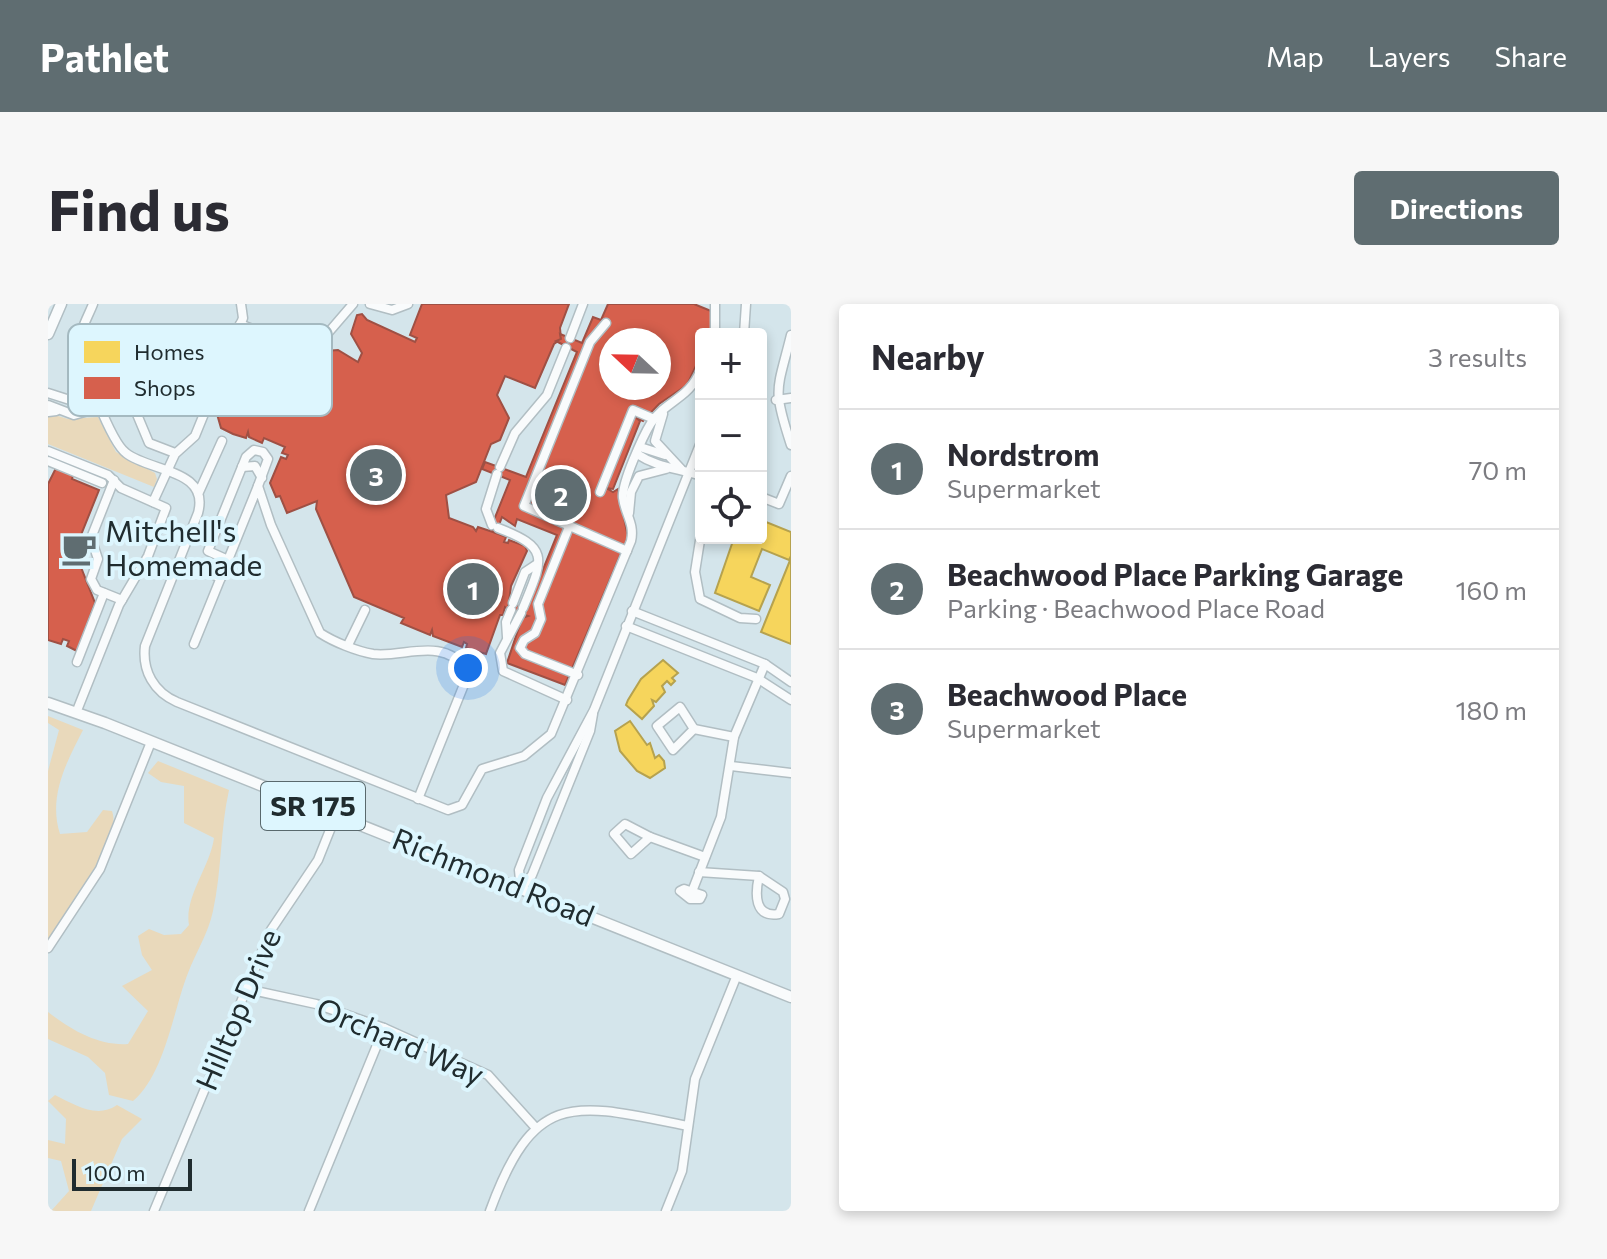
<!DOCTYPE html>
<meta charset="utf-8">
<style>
:root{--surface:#fff;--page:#f7f7f7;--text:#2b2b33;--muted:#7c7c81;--line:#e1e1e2;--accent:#5f6d71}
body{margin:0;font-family:Commissioner,sans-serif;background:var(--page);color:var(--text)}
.controls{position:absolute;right:24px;top:24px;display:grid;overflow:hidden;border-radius:8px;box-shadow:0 4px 12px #0003}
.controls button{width:72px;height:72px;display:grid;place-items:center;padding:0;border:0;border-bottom:2px solid var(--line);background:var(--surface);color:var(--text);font:40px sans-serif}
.compass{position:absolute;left:551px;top:24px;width:72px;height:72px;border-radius:50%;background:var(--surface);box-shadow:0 4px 12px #0003;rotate:292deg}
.scale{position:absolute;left:24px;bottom:20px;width:120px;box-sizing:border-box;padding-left:8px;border:4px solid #202c2f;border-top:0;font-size:22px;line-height:28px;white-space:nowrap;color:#202c2f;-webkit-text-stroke:6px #ddf6fe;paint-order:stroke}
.you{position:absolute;left:420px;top:364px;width:28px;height:28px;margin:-20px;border:6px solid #fff;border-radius:50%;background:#1a73e8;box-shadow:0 0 0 12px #1a73e833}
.badge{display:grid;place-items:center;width:52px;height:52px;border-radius:50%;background:var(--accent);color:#fff;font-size:26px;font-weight:700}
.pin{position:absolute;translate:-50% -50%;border:4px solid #fff;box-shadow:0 2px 8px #0006}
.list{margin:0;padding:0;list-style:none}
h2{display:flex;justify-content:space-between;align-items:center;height:104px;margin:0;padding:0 32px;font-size:34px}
h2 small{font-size:26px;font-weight:400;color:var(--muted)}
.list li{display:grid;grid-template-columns:52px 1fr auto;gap:24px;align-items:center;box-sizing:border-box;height:120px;padding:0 32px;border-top:2px solid var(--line)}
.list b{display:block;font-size:30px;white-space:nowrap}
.list p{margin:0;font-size:26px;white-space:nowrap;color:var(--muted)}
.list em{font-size:26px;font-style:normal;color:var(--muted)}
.icon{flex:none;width:44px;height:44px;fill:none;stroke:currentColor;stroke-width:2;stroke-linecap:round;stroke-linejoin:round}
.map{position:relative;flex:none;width:743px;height:907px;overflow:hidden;border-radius:8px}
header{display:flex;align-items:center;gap:48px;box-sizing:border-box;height:112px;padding:0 40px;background:var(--accent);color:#fff}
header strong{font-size:38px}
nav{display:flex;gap:44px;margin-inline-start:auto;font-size:28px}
.intro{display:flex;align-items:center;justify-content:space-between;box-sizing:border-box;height:192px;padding:0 48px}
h1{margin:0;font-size:56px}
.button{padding:20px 36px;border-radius:8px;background:var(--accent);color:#fff;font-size:28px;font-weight:700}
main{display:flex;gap:48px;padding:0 48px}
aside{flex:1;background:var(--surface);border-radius:8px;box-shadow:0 4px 12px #0003}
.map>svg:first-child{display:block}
.green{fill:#e9d9bb}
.homes{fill:#f6d55c;stroke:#b6a24e;stroke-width:2}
.shops{fill:#d6604d;stroke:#9f5044;stroke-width:2;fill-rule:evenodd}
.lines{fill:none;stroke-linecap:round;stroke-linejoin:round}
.minor-casing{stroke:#b1bec3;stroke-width:11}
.major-casing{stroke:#b1bec3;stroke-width:13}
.minor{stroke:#f9fbfc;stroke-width:8}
.major{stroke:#f9fbfc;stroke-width:10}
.labels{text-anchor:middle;stroke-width:8;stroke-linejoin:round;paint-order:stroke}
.shield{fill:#ddf6fe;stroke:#59696d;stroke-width:2}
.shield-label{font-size:28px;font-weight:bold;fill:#202c2f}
.poi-label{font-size:30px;fill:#202c2f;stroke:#ddf6fe;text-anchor:start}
.street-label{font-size:30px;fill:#202c2f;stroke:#ddf6fe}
.key{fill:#ddf6fe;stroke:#a4b9c0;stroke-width:2}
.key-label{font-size:22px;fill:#202c2f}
</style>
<header>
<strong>Pathlet</strong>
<nav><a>Map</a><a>Layers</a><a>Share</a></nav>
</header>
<div class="intro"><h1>Find us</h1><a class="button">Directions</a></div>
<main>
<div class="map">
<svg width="743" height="907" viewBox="0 0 743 907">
<rect width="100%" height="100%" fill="#d4e5eb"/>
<!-- green -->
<g class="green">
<path d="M0 109 20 115 50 113 68 148 107 169 109 175 106 183 0 140Z"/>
<path d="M0 412 35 426C18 459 0 493 12 530L39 528 55 506 64 507C69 521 60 534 54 547L58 549 0 644V467L11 426 0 419Z"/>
<path d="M110 457 181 486C172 526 174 566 165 607 160 630 148 648 140 669 125 707 117 770 85 797L61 791 57 769 40 753 0 735V708C23 726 51 742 80 740L100 707 74 682 104 666 94 651 90 632 101 625 116 631 133 630 141 621C136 593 162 563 166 534L136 519V482L113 478 100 469Z"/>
<path d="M7 791C27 801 49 815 69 801L94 815 74 835 43 907H3L21 887 13 857 0 854V836L17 840 18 815 0 797Z"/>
</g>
<!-- homes -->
<g class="homes">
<path d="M713 216 743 228V252L741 256 714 245 703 273 722 281 711 307 667 289 686 234H713Z"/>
<path d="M743 254V340L713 328Z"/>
<path d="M615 356 630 369 624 374 627 377 623 381 619 377 614 382 617 388 608 398 604 396 606 402 594 415 578 401 580 396 593 375Z"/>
<path d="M582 417 599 441 602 439 607 454 611 451 616 457 617 464 602 474 589 467 572 447 567 427Z"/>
</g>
<!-- shops -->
<g class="shops">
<path d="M374 0H521L512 24 513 35 506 40 487 84 457 72 449 91 461 114 452 136 443 140 428 178 398 191 401 214 425 223 428 227 430 223 448 229 458 233 456 238 460 239 461 236 477 242 479 247 463 282 460 305 457 303 455 311H452L438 350 418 344 419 340 416 338 414 343 385 332 384 326 382 331 353 319 356 314 306 293 268 205 269 197 239 209 232 192 228 193 222 179 233 153 238 155 240 151 234 149 237 143 216 134 214 139 201 133 200 128 198 134 185 130 173 124 169 110 178 87 175 85 194 48 203 44 232 56 236 45 250 51 246 62 274 74 276 79 280 77 277 67 283 65 278 47 290 46 310 58 314 49 303 30 309 11 314 10 319 16 367 38 369 34 362 31Z"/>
<path d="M560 0H646L663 7 664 23 661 30H653V51L639 81 611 100 595 117 587 113 592 117 565 185 558 184 565 188 570 185 580 233 517 381 459 359 474 314 480 312 460 305 463 299 479 305 509 231 469 215 467 222 454 213 448 229 442 226 462 176 434 165 437 158 478 173 529 48 508 37 513 35 512 30 534 39 545 13 553 16ZM563 36H611V84H563Z"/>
<path d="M8 164 25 171 24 175 51 186 33 231 40 247 29 253 47 299 29 347 19 342 21 337 15 335 13 340 0 336V180Z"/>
</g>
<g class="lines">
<!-- minor casing -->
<g class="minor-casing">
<g id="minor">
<path d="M45 0C40 13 31 27 32 41 33 60 63 138 78 149 102 168 162 165 150 209L97 342C94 367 106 388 129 398L400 506 414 501 434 465 476 452 503 430 583 237C587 220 577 210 575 194 573 180 595 132 603 119 619 95 641 96 653 65"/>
<path d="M322 0 344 6 360 0"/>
<path d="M667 0V30"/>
<path d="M558 19 542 38 476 202 579 247"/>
<path d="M192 20 249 43 280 29 305 0"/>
<path d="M696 30 698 0"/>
<path d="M743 31C729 88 724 83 743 141"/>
<path d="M522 34 535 0"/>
<path d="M65 53 101 139 127 149"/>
<path d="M0 89 28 98 49 90"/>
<path d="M728 96 743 94"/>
<path d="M0 101 26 111 54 103"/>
<path d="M615 110 607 137 633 165"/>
<path d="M592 143 617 151"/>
<path d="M0 147 60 171 73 184 118 204 100 252 71 301 30 404"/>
<path d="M589 150C610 164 630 164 653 172"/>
<path d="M0 157 54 179"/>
<path d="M194 163 207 162 214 174"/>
<path d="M452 163 467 129 499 91 518 44"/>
<path d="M66 176 43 234 50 255 43 275 49 286 74 296"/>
<path d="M151 188 174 137"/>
<path d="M552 188 585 106 606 115"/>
<path d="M713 193 731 200 743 172"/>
<path d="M105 198 127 150 147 132 195 14 193 0"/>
<path d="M581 209 583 188 591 172 618 165"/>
<path d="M444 221 438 205 449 170"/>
<path d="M521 223 490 300 493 315 487 329 476 336 472 344 477 350 530 371"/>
<path d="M450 224C503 244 495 255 475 304"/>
<path d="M653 230 647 268 652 295 692 314 708 315"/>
<path d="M180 256 160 247 198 153 206 146 215 148 220 155 210 182"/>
<path d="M131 257 173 274"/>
<path d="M465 299 477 268 489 260"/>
<path d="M584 307 717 360 743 378"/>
<path d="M473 309 452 349 455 367 519 396"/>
<path d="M578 322 709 374 743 396"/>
<path d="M459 333 458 318 463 306"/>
<path d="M146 340 210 182 223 221 272 329C286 338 308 347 325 350 356 354 393 332 419 365V373L370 495"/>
<path d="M300 341 317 306"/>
<path d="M29 358 56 289"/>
<path d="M632 403 646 425 625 446 609 422Z"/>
<path d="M646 425 686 433"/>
<path d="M683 462 743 469"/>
<path d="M577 520 602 533 583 550 566 530Z"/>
<path d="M602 533 657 553"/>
<path d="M651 568 711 572"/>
<path d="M711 572 735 588 737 595 731 610C706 614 707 590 711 572Z"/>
<path d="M473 585 484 571 542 427 545 410"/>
<path d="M636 585 654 591 652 595H642L632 587Z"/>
<path d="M645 585 673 513 686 433 717 360"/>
<path d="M473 586 471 566 499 494 546 406 653 138"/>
<path d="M0 644 52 565 103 438"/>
<path d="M199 685 268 700 336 724 440 771 487 823"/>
<path d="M106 907 223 626 270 556 288 511"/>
<path d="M261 907 336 724"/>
<path d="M442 907C487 784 526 799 640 822"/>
<path d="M618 907 634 867 647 775 689 671"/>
</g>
</g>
<!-- major casing -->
<g class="major-casing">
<g id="major">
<path d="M0 30 13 0"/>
<path d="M0 107 8 106"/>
<path d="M0 399 57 419 743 693"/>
</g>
</g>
<!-- minor -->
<use href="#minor" class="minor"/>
<!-- major -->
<use href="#major" class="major"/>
</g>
<!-- icons -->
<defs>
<g id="cafe-bare" transform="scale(2.76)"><path d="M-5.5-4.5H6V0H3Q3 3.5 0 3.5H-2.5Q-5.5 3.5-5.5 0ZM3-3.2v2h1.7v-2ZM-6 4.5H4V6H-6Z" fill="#5f6d71" stroke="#ddf6fe" stroke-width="2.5" paint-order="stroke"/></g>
</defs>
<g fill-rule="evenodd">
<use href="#cafe-bare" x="31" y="245"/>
</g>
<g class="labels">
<!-- shield labels -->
<rect class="shield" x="213" y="478" width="104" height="48" rx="6"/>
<g class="shield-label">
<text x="265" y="512">SR 175</text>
</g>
<!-- poi labels -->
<g class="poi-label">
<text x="57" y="238">Mitchell's<tspan x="57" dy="34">Homemade</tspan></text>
</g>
<!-- street labels -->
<g class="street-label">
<text transform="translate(445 574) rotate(22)" y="10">Richmond Road</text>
<text transform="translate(191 706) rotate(-67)" y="10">Hilltop Drive</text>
<text transform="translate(352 738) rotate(23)" y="10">Orchard Way</text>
</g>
</g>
<!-- legend -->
<rect x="20" y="20" width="264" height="92" rx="12" class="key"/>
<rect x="36" y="37" width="36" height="22" fill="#f6d55c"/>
<rect x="36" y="73" width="36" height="22" fill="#d6604d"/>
<g class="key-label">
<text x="86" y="56">Homes</text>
<text x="86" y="92">Shops</text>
</g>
</svg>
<div class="controls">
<button>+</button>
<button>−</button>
<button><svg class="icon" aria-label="locate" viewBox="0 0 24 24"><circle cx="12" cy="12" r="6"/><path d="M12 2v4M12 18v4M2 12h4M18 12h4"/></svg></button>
</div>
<svg class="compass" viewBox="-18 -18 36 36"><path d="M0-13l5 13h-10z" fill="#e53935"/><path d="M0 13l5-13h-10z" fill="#7c7c81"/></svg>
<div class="scale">100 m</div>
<div class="you"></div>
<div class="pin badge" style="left:425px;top:285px">1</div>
<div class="pin badge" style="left:513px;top:191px">2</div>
<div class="pin badge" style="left:328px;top:171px">3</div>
</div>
<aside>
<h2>Nearby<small>3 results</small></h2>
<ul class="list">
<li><span class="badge">1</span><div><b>Nordstrom</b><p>Supermarket</p></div><em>70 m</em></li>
<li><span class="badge">2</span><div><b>Beachwood Place Parking Garage</b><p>Parking · Beachwood Place Road</p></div><em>160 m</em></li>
<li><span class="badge">3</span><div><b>Beachwood Place</b><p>Supermarket</p></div><em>180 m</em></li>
</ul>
</aside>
</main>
